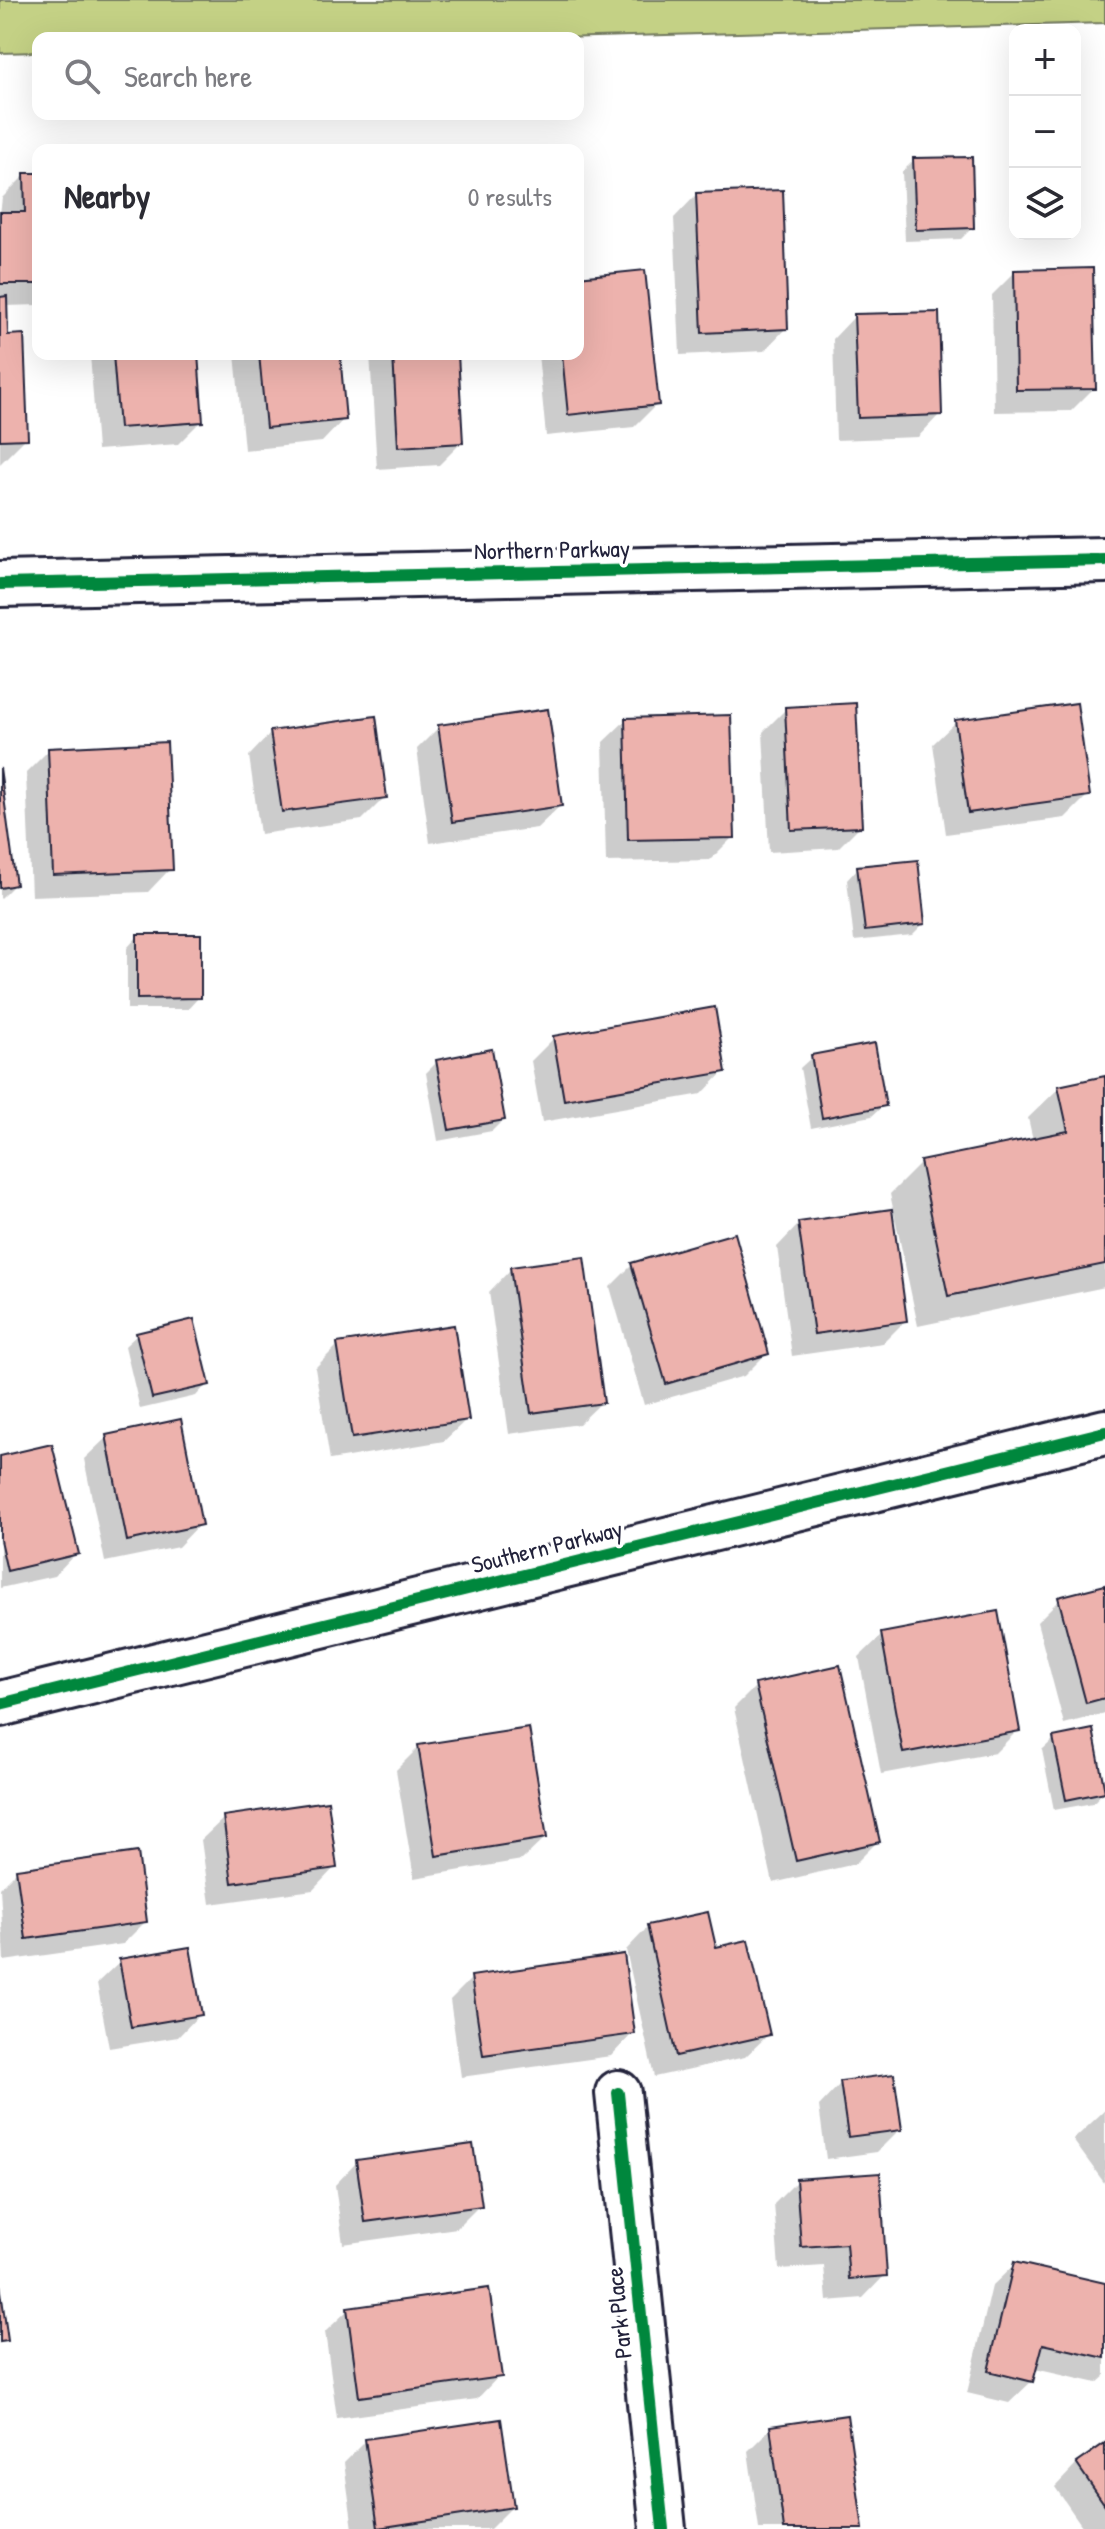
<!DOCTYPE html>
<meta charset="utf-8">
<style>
:root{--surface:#fff;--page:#f2f2f3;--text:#2b2b33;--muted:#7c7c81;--line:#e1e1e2}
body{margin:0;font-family:"Patrick Hand",sans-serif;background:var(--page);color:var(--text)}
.controls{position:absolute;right:24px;top:24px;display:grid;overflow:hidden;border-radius:16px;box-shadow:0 8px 32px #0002}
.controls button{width:72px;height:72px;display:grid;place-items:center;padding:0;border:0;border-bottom:2px solid var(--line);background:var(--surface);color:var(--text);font:40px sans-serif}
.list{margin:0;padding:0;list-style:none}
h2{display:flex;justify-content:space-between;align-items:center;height:104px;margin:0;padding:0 32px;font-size:34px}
h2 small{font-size:26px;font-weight:400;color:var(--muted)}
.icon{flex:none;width:44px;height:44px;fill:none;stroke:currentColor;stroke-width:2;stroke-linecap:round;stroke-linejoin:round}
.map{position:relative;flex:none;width:1105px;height:2529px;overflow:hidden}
.search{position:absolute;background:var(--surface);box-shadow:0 8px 32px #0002;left:32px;top:32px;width:552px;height:88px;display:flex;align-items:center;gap:20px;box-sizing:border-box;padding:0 28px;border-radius:16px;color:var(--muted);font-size:30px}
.panel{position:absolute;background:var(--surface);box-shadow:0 8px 32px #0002;left:32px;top:144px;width:552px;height:216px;border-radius:16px}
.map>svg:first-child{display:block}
.green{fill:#c4d185;stroke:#737a60;stroke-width:2}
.shadow{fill:#0003}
.building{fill:#edb2ad;stroke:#22223b;stroke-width:2}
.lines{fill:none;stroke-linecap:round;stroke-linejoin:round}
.minor-casing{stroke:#22223b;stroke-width:50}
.minor{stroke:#fff;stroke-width:44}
.cycleway-casing{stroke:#fff;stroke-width:17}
.cycleway{stroke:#00873e;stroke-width:12}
.labels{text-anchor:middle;stroke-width:7;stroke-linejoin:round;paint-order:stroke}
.street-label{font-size:24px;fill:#22223b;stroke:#fff}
</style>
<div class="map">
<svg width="1105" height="2529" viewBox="0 0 1105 2529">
<rect width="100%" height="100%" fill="#fff"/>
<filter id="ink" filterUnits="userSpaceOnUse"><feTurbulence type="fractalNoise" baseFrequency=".0125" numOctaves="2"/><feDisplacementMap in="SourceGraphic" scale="16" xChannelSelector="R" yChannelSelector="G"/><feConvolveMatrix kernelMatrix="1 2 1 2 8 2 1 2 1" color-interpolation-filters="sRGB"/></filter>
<g filter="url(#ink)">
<!-- green -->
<path class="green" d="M0 0H1105V23L559 38H38V52L0 53Z"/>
<!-- shadow -->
<g class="shadow">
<path d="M914 160 972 228 961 239 905 241 902 172Z"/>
<path d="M25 175H38V305L5 306 6 337 26 438 0 464V214L2 198Z"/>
<path d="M696 195 786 328 764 351 680 355 674 218Z"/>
<path d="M1015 272 1094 388 1071 411 994 412 992 295Z"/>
<path d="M578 279 657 404 634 427 546 436 538 354H578Z"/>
<path d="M855 316 940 414 918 437 836 440 833 339Z"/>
<path d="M90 354H196L201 421 178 444 97 450Z"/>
<path d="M235 354H338L344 419 322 442 244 450Z"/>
<path d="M370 354H456L461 443 439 465 377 469Z"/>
<path d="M786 709 860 826 838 848 769 852 763 732Z"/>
<path d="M626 720 733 837 710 860 606 862 603 742Z"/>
<path d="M956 722 1088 795 1065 818 946 834 933 744Z"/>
<path d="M439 727 560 806 537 828 430 843 417 749Z"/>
<path d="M271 733 385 797 362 820 260 834 249 756Z"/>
<path d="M49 750 170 869 148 892 31 896 26 773Z"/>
<path d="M0 782 14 885 0 899Z"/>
<path d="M858 868 923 924 912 935 854 941 847 880Z"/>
<path d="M138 936 199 997 188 1009H127V948Z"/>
<path d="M554 1038 724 1071 702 1094 542 1122 531 1061Z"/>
<path d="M812 1057 884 1105 872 1116 811 1128 800 1068Z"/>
<path d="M437 1062 503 1120 492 1131 438 1141 426 1073Z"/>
<path d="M1105 1078V1287L918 1326 890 1194 921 1163 1033 1140 1028 1118 1059 1088Z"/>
<path d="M799 1224 905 1321 883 1343 792 1356 777 1247Z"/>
<path d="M632 1265 767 1353 744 1376 644 1405 610 1287Z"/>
<path d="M511 1269 602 1402 579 1424 509 1434 489 1292Z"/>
<path d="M137 1335 207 1384 196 1396 140 1409 125 1346Z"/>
<path d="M338 1345 467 1419 444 1441 330 1460 315 1368Z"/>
<path d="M107 1437 200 1524 178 1547 105 1562 84 1459Z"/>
<path d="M0 1458 76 1553 54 1576 0 1588Z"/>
<path d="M1105 1587V1713L1064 1724 1037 1622 1060 1599Z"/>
<path d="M882 1635 1018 1730 995 1753 881 1774 859 1657Z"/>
<path d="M756 1686 878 1841 855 1864 773 1883 734 1708Z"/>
<path d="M1054 1739 1104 1791 1093 1803 1054 1810 1042 1750Z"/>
<path d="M419 1747 545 1838 522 1860 414 1878 396 1770Z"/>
<path d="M224 1818 335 1867 313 1890 210 1904 201 1840Z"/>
<path d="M17 1871 145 1922 123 1944 4 1961 0 1888Z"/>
<path d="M648 1927 768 2035 745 2057 654 2077 626 1950Z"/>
<path d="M120 1961 200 2014 178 2037 109 2048 97 1983Z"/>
<path d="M472 1978 633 2033 611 2056 461 2077 450 2000Z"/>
<path d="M841 2083 900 2129 877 2152 826 2159 819 2106Z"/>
<path d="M1105 2110V2184L1073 2140Z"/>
<path d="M357 2162 480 2205 457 2228 343 2244 335 2185Z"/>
<path d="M797 2181 885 2275 863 2298 827 2301 824 2266 779 2269 774 2204Z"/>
<path d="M1015 2264 1105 2285V2376L1097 2383 1035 2369 1032 2381 1009 2403 967 2393 992 2286Z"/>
<path d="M348 2310 499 2376 477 2399 337 2418 325 2332Z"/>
<path d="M771 2428 861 2529H759L748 2451Z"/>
<path d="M366 2441 512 2507 490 2529H353L344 2463Z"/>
<path d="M1105 2446V2529H1084L1055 2487 1077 2464Z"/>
</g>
<!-- building -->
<g class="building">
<path d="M972 157 974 228 916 230 913 158Z"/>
<path d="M24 173H38V284H0V212H25Z"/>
<path d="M783 190 788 329 702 333 696 193Z"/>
<path d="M1093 268 1096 389 1016 390 1014 270Z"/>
<path d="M645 270 659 405 568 415 562 354H578V277Z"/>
<path d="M7 296 8 335 24 334 28 439 0 440V297Z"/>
<path d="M939 312 942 415 858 418 854 314Z"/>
<path d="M113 354H198L203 422 119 428Z"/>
<path d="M259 354H340L346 420 266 428Z"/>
<path d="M393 354H458L463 443 398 447Z"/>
<path d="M856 703 862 827 791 830 785 707Z"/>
<path d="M1077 703 1090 796 968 813 955 720Z"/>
<path d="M548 709 562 806 452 822 438 725Z"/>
<path d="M731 715 735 838 628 840 625 718Z"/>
<path d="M376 716 387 798 282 812 270 731Z"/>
<path d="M167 742 173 870 53 875 48 748Z"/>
<path d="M0 768 16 885 0 888Z"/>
<path d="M918 860 925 924 865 931 857 866Z"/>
<path d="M137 934H201V998L137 999Z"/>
<path d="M715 1007 726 1072 564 1100 553 1036Z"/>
<path d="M875 1043 886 1106 822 1118 811 1055Z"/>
<path d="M492 1049 505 1120 449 1130 436 1060Z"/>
<path d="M1105 1076V1264L948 1296 920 1161 1068 1131 1058 1086Z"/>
<path d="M892 1209 907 1321 814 1334 798 1222Z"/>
<path d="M735 1233 769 1354 666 1384 631 1263Z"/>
<path d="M584 1257 604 1403 531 1413 510 1267Z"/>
<path d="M194 1319 210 1385 152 1398 136 1333Z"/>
<path d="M454 1325 469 1420 352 1438 337 1343Z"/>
<path d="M181 1419 202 1525 127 1541 106 1435Z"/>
<path d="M52 1444 79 1554 7 1571 0 1540V1456Z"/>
<path d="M1105 1585V1698L1086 1703 1058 1597Z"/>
<path d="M998 1611 1020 1731 903 1753 881 1633Z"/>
<path d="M840 1665 880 1842 796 1861 755 1684Z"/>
<path d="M529 1728 547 1838 436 1856 418 1745Z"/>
<path d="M1093 1729 1105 1792 1066 1800 1053 1737Z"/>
<path d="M328 1801 337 1868 232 1883 223 1816Z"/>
<path d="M138 1852 147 1922 26 1939 16 1869Z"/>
<path d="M708 1912 716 1947 748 1940 770 2035 676 2056 647 1925Z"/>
<path d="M190 1947 202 2015 131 2027 119 1959Z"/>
<path d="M624 1954 635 2034 483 2055 471 1976Z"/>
<path d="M894 2074 902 2130 848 2137 840 2081Z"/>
<path d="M473 2144 482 2206 365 2222 356 2160Z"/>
<path d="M880 2173 887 2276 849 2279 846 2244 801 2247 796 2179Z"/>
<path d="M1014 2262 1105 2283V2358L1043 2344 1033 2382 988 2371Z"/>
<path d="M0 2284 8 2341 0 2342Z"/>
<path d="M489 2288 502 2377 359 2397 347 2308Z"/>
<path d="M847 2415 863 2529H784L770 2426Z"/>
<path d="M501 2419 514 2507 378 2528 365 2439Z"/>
<path d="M1105 2443V2505L1076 2463Z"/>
</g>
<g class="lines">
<!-- minor casing -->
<g class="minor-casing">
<g id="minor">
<path d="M0 584 1105 560"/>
<path d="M0 1704 1105 1432"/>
<path d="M618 2093 663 2529"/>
</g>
</g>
<!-- minor -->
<use href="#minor" class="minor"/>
<!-- cycleway casing -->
<g class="cycleway-casing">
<g id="cycleway">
<path d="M0 584 1105 560"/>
<path d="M0 1704 1105 1432"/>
<path d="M618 2093 663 2529"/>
</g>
</g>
<!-- cycleway -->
<use href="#cycleway" class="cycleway"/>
</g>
</g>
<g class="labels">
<!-- street labels -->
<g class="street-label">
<text transform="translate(552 550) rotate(-1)" y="8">Northern Parkway</text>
<text transform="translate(547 1547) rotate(-14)" y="8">Southern Parkway</text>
<text transform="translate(619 2313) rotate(-96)" y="8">Park Place</text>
</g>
</g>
</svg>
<div class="controls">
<button>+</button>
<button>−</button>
<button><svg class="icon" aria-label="layers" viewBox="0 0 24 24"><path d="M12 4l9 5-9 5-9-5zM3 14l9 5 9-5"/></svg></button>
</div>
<div class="search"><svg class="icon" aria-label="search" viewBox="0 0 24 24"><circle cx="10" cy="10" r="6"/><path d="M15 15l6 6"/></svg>Search here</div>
<section class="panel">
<h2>Nearby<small>0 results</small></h2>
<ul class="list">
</ul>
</section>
</div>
